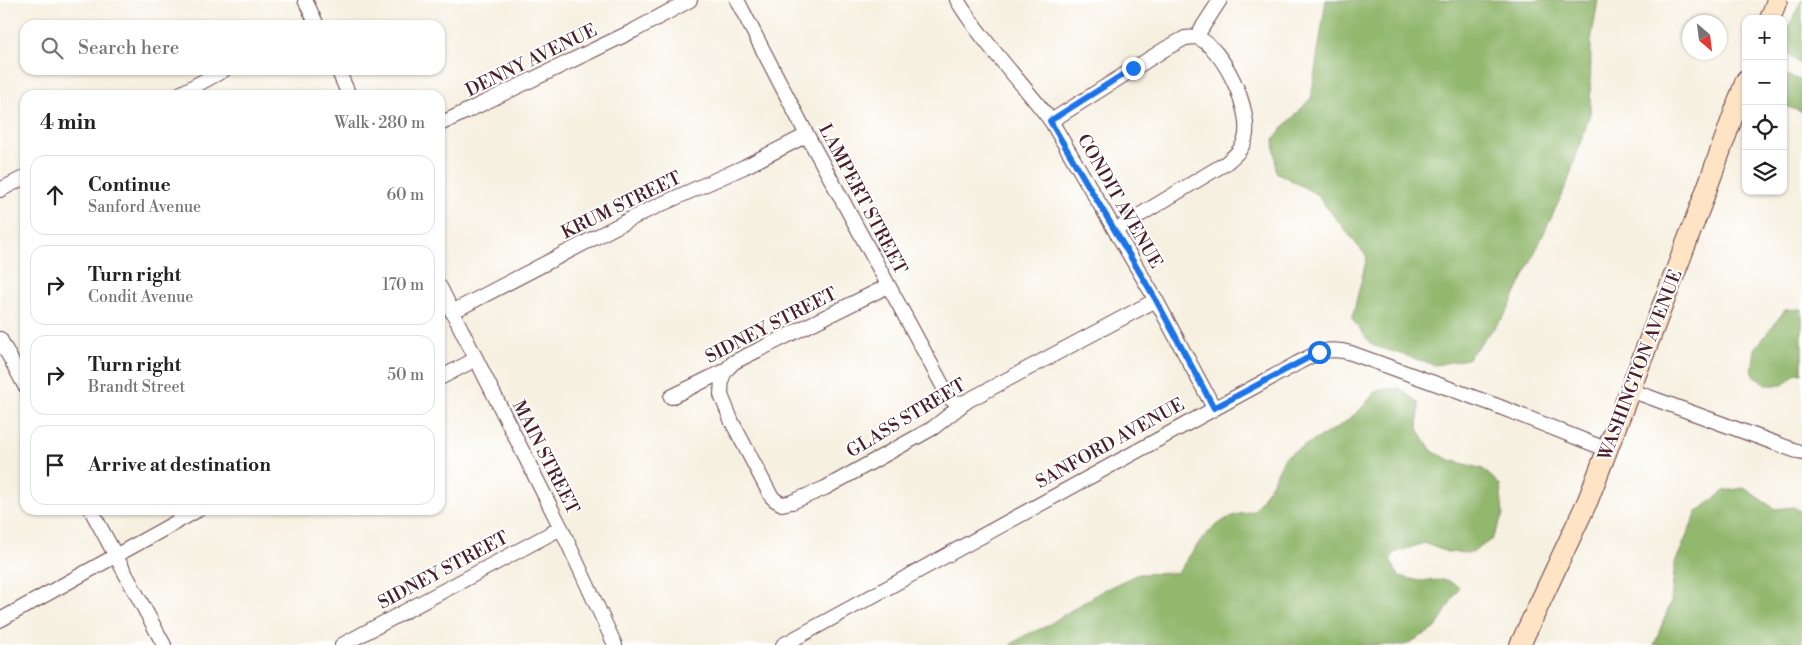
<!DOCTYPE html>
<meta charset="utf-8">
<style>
:root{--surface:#fff;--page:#f6f6f6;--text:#222;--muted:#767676;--line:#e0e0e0}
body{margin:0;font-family:"Libre Bodoni",serif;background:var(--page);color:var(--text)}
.controls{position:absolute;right:15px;top:15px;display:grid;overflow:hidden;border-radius:10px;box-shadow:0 1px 4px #0004}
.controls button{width:45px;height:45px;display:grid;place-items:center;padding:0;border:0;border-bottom:1px solid var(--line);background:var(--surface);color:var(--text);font:25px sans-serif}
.compass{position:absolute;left:1682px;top:15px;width:45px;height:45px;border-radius:50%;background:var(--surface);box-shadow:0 1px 4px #0004;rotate:152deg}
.stop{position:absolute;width:15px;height:15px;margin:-11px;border:4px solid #1a73e8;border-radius:50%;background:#fff}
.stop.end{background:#1a73e8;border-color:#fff;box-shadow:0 1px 5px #0008}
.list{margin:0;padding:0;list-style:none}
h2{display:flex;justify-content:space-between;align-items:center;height:65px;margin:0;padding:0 20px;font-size:21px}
h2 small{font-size:16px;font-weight:400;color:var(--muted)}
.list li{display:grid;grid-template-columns:32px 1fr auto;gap:15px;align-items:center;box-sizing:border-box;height:80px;margin:0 10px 10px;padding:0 10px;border:1px solid var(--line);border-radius:15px}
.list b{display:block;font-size:19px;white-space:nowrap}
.list p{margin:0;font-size:16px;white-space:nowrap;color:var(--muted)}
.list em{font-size:16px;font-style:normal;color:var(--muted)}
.icon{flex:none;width:28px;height:28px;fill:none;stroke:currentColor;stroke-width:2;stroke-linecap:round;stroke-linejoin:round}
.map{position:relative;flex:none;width:1802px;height:645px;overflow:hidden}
.search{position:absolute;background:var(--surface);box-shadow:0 1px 4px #0004;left:20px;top:20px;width:425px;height:55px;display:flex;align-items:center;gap:12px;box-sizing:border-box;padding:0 18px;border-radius:15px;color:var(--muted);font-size:19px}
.panel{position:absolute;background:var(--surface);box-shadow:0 1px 4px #0004;left:20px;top:90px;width:425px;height:425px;border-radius:15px}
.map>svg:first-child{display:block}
.forest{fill:#92b86e;stroke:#6e6c4c}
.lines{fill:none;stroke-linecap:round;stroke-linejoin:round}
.street-casing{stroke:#643e46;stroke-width:16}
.secondary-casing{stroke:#643e46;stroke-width:22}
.street{stroke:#fff;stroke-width:14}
.secondary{stroke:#fee4c5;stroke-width:20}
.route{stroke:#1a73e8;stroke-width:6}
.labels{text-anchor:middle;stroke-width:4;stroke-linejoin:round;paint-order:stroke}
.street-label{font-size:18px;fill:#4a1f2b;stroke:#fff}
</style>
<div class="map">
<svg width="1802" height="645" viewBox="0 0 1802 645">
<rect width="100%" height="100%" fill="#fff"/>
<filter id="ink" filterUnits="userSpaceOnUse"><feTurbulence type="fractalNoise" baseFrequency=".02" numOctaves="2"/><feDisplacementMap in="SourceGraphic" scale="10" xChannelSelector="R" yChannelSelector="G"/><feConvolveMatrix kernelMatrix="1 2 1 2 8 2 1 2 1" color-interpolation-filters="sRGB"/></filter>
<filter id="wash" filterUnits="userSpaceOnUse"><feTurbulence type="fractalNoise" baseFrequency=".0096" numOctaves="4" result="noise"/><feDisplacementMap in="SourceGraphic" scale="20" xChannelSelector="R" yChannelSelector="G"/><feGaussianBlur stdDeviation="1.12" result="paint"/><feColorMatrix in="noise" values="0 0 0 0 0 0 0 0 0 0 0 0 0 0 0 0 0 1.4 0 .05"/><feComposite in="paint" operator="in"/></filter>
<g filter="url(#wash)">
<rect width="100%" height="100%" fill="#f6f0e0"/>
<!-- forest -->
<g class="forest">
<path d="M1326 0H1598L1591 41 1590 114 1567 184 1506 314 1467 359 1435 365 1372 345 1352 319 1367 257 1316 194 1276 172 1274 138 1311 98Z"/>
<path d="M1802 0V66L1787 52 1785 34Z"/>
<path d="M1783 74 1802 81V112L1783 105Z"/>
<path d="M1802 309V374L1796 373 1783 385H1765L1752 374 1755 349 1785 310Z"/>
<path d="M1400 388 1419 404 1418 429 1432 451 1450 460 1483 469 1500 485 1503 515 1492 539 1472 553 1447 552 1424 543 1394 553 1390 560 1399 576 1419 581 1447 580 1459 587 1436 628 1405 645H1010L1026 635 1045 627 1102 591 1138 574 1178 573C1192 552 1205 530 1228 518 1236 514 1246 513 1255 510L1270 486 1286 456 1340 426 1360 410 1377 390Z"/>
<path d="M1744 488 1775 509 1793 507 1802 512V645H1654L1671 602 1675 563 1697 512 1724 491Z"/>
</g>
</g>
<g filter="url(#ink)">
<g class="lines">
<!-- street casing -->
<g class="street-casing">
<g id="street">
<path d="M305 0 317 25"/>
<path d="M737 0 807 135 945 390 951 399 956 403 966 402"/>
<path d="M957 0C984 44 1020 80 1051 121L1156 300 1214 408"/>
<path d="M338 70 349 95"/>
<path d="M178 95 224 70"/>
<path d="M1051 121 1165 49 1185 38 1196 37 1220 0"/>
<path d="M440 124 635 30 690 0"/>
<path d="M0 190 25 177"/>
<path d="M1115 230 1226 163C1234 156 1242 150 1245 139 1253 112 1223 46 1196 37"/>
<path d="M440 287 561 528 615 645"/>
<path d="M452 312 644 212 744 167 807 135"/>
<path d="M0 339 25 386"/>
<path d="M726 370 722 378 721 395 732 422 771 496 775 500 782 504 792 502 825 488 933 428 967 401 1156 300"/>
<path d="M440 378 476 359"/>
<path d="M1630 390 1802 453"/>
<path d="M671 397 726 370 734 362 888 286"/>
<path d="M91 510 164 645"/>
<path d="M0 620 198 510"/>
<path d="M342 645 561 528"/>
<path d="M783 645 1296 364C1316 353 1327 346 1351 353L1495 405 1608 450"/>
</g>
</g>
<!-- secondary casing -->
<g class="secondary-casing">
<g id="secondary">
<path d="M1770 19 1777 0"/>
<path d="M1520 645 1588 500 1702 202 1746 80"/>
</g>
</g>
<!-- street -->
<use href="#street" class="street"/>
<!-- secondary -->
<use href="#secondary" class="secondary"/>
</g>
</g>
<g class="lines" filter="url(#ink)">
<!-- route -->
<path class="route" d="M1133 68 1050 121 1156 300 1214 408 1319 352"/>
</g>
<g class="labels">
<!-- street labels -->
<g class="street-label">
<text transform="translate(531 60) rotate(-26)" y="6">DENNY AVENUE</text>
<text transform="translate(863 199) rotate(62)" y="6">LAMPERT STREET</text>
<text transform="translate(1120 201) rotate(60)" y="6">CONDIT AVENUE</text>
<text transform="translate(621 205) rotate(-26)" y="6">KRUM STREET</text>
<text transform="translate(771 325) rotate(-27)" y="6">SIDNEY STREET</text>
<text transform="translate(1640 365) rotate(-69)" y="6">WASHINGTON AVENUE</text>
<text transform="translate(906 418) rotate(-31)" y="6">GLASS STREET</text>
<text transform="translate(1110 443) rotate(-29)" y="6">SANFORD AVENUE</text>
<text transform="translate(546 457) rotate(63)" y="6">MAIN STREET</text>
<text transform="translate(443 570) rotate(-28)" y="6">SIDNEY STREET</text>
</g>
</g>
</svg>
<div class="controls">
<button>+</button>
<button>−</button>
<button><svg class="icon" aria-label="locate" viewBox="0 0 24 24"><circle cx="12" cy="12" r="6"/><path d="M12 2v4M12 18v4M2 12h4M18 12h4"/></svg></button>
<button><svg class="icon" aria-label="layers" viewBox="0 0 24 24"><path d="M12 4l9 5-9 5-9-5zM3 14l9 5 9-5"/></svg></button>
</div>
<svg class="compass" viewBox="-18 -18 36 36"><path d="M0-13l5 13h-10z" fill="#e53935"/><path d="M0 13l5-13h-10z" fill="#767676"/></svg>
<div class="stop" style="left:1319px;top:352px"></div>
<div class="stop end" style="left:1133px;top:68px"></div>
<div class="search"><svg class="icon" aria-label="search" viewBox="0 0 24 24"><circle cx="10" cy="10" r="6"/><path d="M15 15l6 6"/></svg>Search here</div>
<section class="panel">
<h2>4 min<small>Walk · 280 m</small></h2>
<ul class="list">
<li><svg class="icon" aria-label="ahead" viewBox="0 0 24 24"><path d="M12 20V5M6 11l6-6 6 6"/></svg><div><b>Continue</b><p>Sanford Avenue</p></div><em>60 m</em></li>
<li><svg class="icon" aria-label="right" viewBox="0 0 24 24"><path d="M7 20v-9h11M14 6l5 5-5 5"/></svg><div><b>Turn right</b><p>Condit Avenue</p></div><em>170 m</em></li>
<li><svg class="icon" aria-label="right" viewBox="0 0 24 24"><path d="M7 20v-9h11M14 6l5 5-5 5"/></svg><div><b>Turn right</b><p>Brandt Street</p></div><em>50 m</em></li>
<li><svg class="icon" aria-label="arrive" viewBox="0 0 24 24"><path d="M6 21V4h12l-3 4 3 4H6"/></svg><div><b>Arrive at destination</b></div></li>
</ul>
</section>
</div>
